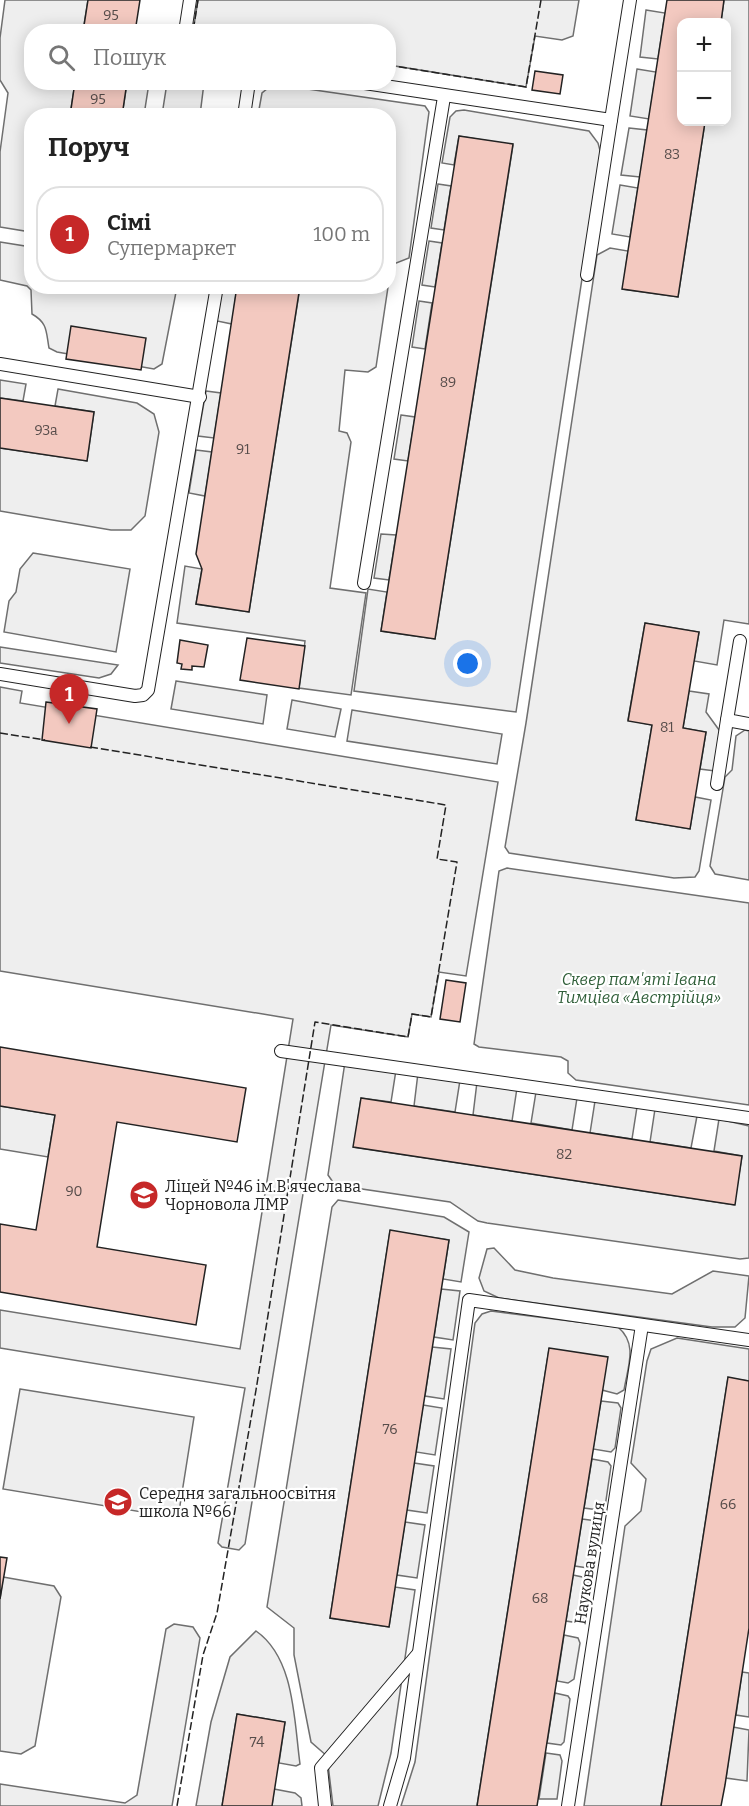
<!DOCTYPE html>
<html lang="uk">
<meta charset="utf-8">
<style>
:root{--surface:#fff;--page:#f2f2f2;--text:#222;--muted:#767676;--line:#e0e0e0;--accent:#c62828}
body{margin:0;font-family:Bitter,serif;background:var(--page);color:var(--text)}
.controls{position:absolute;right:18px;top:18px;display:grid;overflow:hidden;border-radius:12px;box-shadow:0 3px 15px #0003}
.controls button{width:54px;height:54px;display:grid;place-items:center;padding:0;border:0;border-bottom:2px solid var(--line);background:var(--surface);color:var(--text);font:30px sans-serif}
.you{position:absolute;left:468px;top:664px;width:21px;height:21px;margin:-15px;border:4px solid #fff;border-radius:50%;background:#1a73e8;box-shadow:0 0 0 9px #1a73e833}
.badge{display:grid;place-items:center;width:39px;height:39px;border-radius:50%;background:var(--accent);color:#fff;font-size:20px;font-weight:700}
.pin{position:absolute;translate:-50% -50px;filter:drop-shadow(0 2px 3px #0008)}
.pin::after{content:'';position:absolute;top:32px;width:21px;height:18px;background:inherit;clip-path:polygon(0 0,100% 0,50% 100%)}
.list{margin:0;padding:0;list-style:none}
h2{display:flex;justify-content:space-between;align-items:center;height:78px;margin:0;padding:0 24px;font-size:26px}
h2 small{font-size:20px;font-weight:400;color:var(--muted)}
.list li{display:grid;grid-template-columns:39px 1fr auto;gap:18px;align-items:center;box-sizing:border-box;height:96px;margin:0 12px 12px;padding:0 12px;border:2px solid var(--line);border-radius:24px}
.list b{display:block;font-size:22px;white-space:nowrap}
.list p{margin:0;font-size:20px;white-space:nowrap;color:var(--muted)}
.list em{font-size:20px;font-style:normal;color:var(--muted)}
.icon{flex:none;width:33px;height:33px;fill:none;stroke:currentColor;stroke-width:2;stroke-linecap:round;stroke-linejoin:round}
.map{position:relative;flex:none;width:749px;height:1806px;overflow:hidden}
.search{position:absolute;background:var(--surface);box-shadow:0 3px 15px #0003;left:24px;top:24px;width:372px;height:66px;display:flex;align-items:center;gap:15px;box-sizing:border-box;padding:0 21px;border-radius:24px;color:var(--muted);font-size:22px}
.panel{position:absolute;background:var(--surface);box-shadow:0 3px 15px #0003;left:24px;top:108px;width:372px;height:186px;border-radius:24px}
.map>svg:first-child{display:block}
.green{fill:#eee;stroke:#6f6f6f;stroke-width:1.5}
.building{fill:#f3c9c0;stroke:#222;stroke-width:1.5}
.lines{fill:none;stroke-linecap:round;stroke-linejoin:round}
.lane-casing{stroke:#222;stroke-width:14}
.lane{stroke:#fff;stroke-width:12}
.fence{stroke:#222;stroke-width:1.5;stroke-dasharray:8 3;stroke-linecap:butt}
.labels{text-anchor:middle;stroke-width:4.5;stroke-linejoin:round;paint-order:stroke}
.number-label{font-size:14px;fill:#564c4a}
.park-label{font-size:16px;font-style:italic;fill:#2f5e38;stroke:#fff}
.poi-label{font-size:16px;fill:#222;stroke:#fff;text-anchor:start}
.street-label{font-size:16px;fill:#222;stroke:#fff}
</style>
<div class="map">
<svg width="749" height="1806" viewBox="0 0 749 1806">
<rect width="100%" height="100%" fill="#fff"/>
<!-- green -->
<g class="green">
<path d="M5 0H88L83 31 32 32V82L75 83 70 115 32 116 31 232 0 227V152L8 93 0 80V38Z"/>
<path d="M198 0H579L573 36 562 40 535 36 526 87 389 65 388 32 204 31 194 25Z"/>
<path d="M724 0H749V624L724 620 717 665 694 661 699 632 645 623 628 720 652 725 636 820 690 829 695 797 711 800 699 871 695 877 674 878 509 853 505 847 526 723 597 255 610 248 628 251 623 289 678 297 705 122H726V22H721Z"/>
<path d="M646 10 665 13 658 59 640 57Z"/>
<path d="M637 69 656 72 649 119 630 116Z"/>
<path d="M127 83H149L144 115 122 116Z"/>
<path d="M167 83H204L200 115H162Z"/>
<path d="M273 84 425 106 429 112 409 258 391 265 389 281 388 116 306 115 273 110 272 115H258L262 93Z"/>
<path d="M464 110 589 131 598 143 601 154 516 712 354 691 368 589 387 592 381 631 435 639 513 145 459 136 454 165 442 163 450 117 456 111Z"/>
<path d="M629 128 647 130 640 177 621 175Z"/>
<path d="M438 184 451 186 444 230 431 228Z"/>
<path d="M620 185 638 188 630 237 612 234Z"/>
<path d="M429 241 442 243 435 287 422 285Z"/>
<path d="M0 242 31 247 32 286 177 287 162 364 154 369 57 352 49 348C46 332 48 323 32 314L31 290 27 286 0 280Z"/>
<path d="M222 287H237L232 324 217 321Z"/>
<path d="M300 287H388L376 367 368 372 345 370 339 431 347 433 351 442 330 588 366 593 351 695 299 688 305 641 177 623 185 566 202 569 196 604 249 612Z"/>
<path d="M419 301 432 303 425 349 412 347Z"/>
<path d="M0 380 26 384 23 401 0 398Z"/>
<path d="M58 389 137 403 154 414 159 432 145 516 131 530H111L0 511V448L87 461 94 412 55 406Z"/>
<path d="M206 391 221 393 214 438 198 436Z"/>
<path d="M401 415 415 417 408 461 394 459Z"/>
<path d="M196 450 212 452 205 496 189 493Z"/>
<path d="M381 534 396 535 389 580 374 578Z"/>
<path d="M33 553 130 569 116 652 4 632 9 601 16 592 20 569Z"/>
<path d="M0 647 118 665 111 674 99 678 0 663Z"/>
<path d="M176 681 267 695 263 724 171 709Z"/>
<path d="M0 687 22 691 20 703 498 782 466 976 439 972 431 1017 412 1014 408 1037 331 1025 245 1544 239 1550 222 1547 218 1543 245 1388 0 1348V1310L240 1349 293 1019 0 971Z"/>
<path d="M689 691 709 694 706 712 722 734 715 771 700 769 706 732 683 728Z"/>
<path d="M292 700 341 709 335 737 287 729Z"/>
<path d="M352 710 502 734 497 764 347 741Z"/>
<path d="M745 730 749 731V880L715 874 710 866 725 777 732 770 736 736Z"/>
<path d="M507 868 749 903V1105L576 1080 568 1073V1061L561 1057 479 1047 474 1044 499 871Z"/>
<path d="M345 1062 396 1070 391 1102 361 1098 354 1147 734 1205 742 1156 714 1151 719 1119 749 1126V1258L740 1259 487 1223 478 1221 450 1202 335 1185 328 1175Z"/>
<path d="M418 1073 460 1080 455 1112 414 1106Z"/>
<path d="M477 1082 517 1088 512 1121 473 1115Z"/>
<path d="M536 1092 577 1098 572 1130 531 1123Z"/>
<path d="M595 1101 637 1107 632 1139 590 1133Z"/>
<path d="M0 1106 55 1115 48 1157 0 1149Z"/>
<path d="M655 1109 697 1116 691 1148 650 1142Z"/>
<path d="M338 1200 444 1217 469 1232 461 1282 443 1279 449 1240 390 1231 330 1618 389 1627 395 1587 415 1590 391 1753 378 1806H333L327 1756 311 1742 294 1655V1628L267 1607 332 1207Z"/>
<path d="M494 1248 515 1270 553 1278 672 1294 713 1271 749 1276 745 1318 735 1327H712L499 1298 484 1291 479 1278 487 1249Z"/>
<path d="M441 1289 460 1291 453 1340 434 1337Z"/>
<path d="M491 1311 618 1327C638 1344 628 1366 624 1390L617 1394 602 1390 549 1349 477 1806H401L415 1762 475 1323 482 1314Z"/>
<path d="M677 1338 749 1349V1381L728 1378 661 1806H584L625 1526 641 1511 646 1479 631 1463 647 1361 651 1349Z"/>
<path d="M432 1347 451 1349 444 1399 425 1396Z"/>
<path d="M20 1389 194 1417 178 1518 3 1489Z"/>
<path d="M601 1401 618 1403 621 1408 615 1448 611 1452 593 1449Z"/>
<path d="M423 1405 442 1408 435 1455 416 1452Z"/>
<path d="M592 1459 608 1462 611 1466 605 1507 599 1510 584 1508Z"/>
<path d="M414 1463 434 1466 427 1513 407 1510Z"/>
<path d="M582 1519 597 1521 600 1525 594 1564 588 1568 575 1566Z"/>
<path d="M405 1522 425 1525 417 1578 397 1575Z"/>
<path d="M573 1575 587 1578 589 1585 584 1620 579 1623 566 1621Z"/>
<path d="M3 1577 54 1586 61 1597 35 1746 21 1754 0 1751V1599Z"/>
<path d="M174 1624 193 1627 200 1638 172 1806H0V1784L125 1803 137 1795 166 1629Z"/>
<path d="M256 1631C295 1658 294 1721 300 1764L296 1766 279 1763 285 1722 237 1714 222 1806H196L211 1722 230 1657Z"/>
<path d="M564 1635 578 1638 580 1643 574 1679 568 1683 557 1681Z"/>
<path d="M742 1672 749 1673V1717L736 1715Z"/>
<path d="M555 1693 568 1696 570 1699 564 1742 561 1745 547 1743Z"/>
<path d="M733 1727 749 1730 747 1781 726 1778Z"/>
<path d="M546 1753 560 1755 562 1761 557 1799H539Z"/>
<path d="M274 1789 295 1793 301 1798 302 1806H272Z"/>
</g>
<!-- building -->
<g class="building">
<path d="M88 0H140L135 32H83Z"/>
<path d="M667 0H724L721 22H682V122H705L678 297 622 289Z"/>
<path d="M535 71 563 75 560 94 532 90Z"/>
<path d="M75 82H127L122 116H70Z"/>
<path d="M459 136 513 144 435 639 381 631Z"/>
<path d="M237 286H300L249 612 196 604 202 569 196 554Z"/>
<path d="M71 326 146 338 141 370 66 359Z"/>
<path d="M0 398 94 412 87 461 0 448Z"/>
<path d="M645 623 699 632 683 728 706 732 690 829 636 820 652 725 628 721Z"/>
<path d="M247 638 305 646 299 689 240 680Z"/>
<path d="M180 640 208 645 204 667 192 666V670L181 669 182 664 177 663Z"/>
<path d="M46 702 97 709 91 748 42 740Z"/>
<path d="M446 980 466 983 460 1022 440 1019Z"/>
<path d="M0 1047 246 1088 237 1142 117 1122 97 1247 206 1265 196 1325 0 1292V1224L36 1230 55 1115 0 1106Z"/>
<path d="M361 1098 742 1156 735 1205 353 1147Z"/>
<path d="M390 1230 449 1240 389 1627 330 1618Z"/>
<path d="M549 1348 608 1357 566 1621 537 1806H477Z"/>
<path d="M728 1377 749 1381V1628L725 1785 721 1806H661Z"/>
<path d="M0 1557 7 1558 0 1599Z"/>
<path d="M237 1714 285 1722 272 1806H222Z"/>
</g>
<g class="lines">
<!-- lane casing -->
<g class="lane-casing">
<g id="lane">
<path d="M185 32 190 0"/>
<path d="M358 82 611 120 630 0"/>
<path d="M244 116 249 82"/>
<path d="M587 275 611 120"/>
<path d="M0 364 200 397"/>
<path d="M364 583 444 97"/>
<path d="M740 641 727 720 749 724"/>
<path d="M0 674 135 696 143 695 148 690 217 286"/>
<path d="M717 784 727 720"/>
<path d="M281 1051 749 1118"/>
<path d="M325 1806 321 1768 418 1654"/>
<path d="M390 1806 404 1758 469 1300 749 1340"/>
<path d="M568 1806 642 1325"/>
</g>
</g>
<!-- lane -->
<use href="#lane" class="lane"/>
<!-- fence -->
<g class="fence">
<path d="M198 0 194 25 204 32"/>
<path d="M388 65 526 87 541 0"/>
<path d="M0 733 45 740"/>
<path d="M90 747 446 805 437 859 457 862 431 1017 412 1014 408 1037 315 1022 256 1390 217 1613 203 1655 177 1806"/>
</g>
</g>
<!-- icons -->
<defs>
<g id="school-disc" transform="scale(1.5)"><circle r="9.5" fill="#c62828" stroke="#fff"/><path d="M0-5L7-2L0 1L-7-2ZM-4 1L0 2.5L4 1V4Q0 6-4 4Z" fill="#fff"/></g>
</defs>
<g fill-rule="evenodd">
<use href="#school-disc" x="144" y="1195"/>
<use href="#school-disc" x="118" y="1502"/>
</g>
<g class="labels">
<!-- number labels -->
<g class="number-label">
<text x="111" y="20">95</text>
<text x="98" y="104">95</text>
<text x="672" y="159">83</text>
<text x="448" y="387">89</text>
<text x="46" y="435">93а</text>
<text x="243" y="454">91</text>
<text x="667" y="732">81</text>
<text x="564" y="1159">82</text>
<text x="74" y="1196">90</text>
<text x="390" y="1434">76</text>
<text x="728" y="1509">66</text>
<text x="540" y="1603">68</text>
<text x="257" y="1747">74</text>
</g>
<!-- park labels -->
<g class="park-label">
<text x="639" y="985">Сквер пам'яті Івана<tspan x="639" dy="18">Тимціва «Австрійця»</tspan></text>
</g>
<!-- poi labels -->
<g class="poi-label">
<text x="165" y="1192">Ліцей №46 ім.В'ячеслава<tspan x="165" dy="18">Чорновола ЛМР</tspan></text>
<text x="139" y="1499">Середня загальноосвітня<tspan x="139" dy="18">школа №66</tspan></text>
</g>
<!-- street labels -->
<g class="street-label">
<text transform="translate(589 1563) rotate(-81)" y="6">Наукова вулиця</text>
</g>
</g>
</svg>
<div class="controls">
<button>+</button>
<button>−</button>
</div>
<div class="you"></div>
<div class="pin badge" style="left:69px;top:724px">1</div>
<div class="search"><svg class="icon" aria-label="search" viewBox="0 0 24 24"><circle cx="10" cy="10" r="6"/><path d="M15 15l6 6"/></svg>Пошук</div>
<section class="panel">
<h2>Поруч<small></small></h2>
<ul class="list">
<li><span class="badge">1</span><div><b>Сімі</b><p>Супермаркет</p></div><em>100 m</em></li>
</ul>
</section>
</div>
